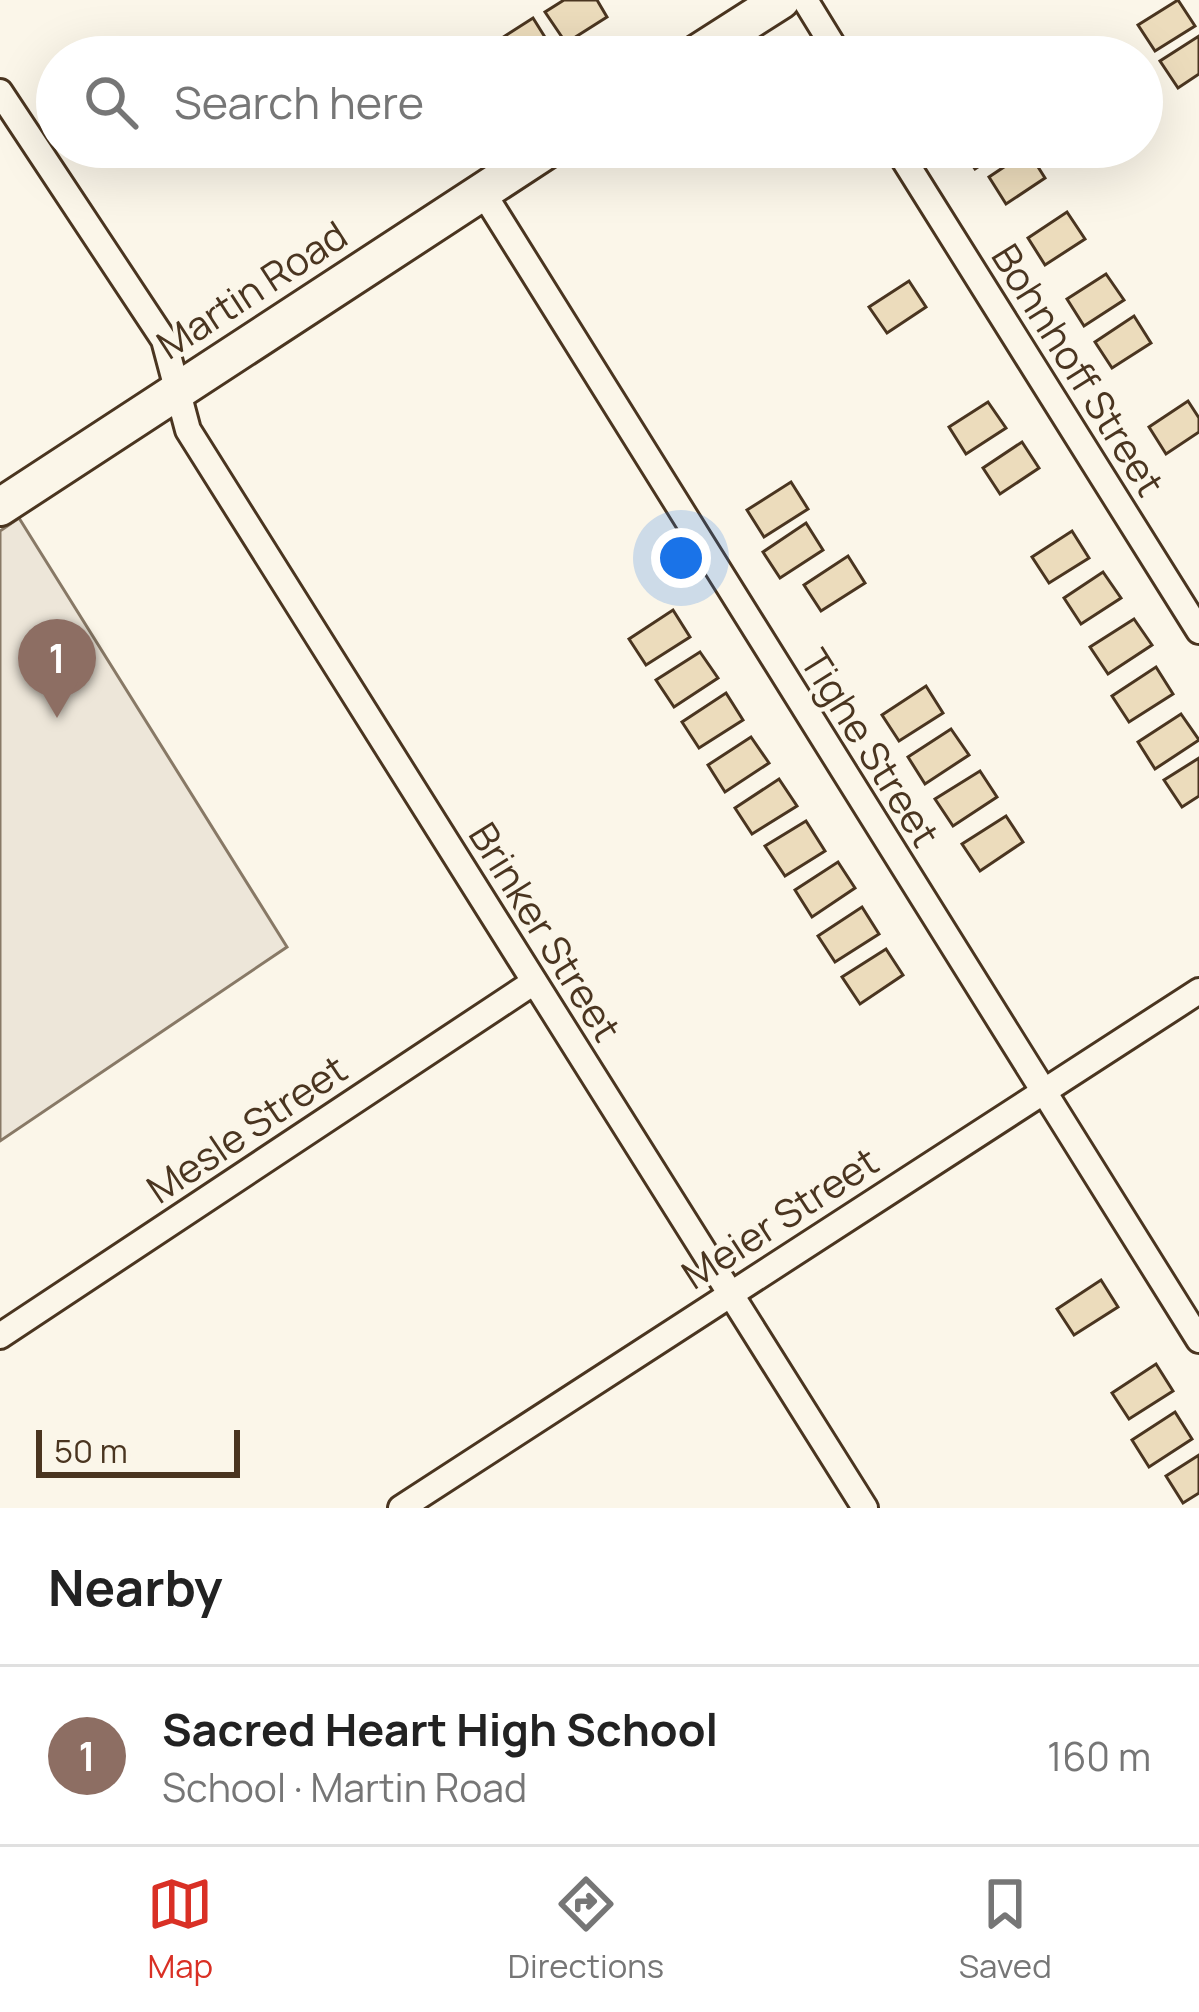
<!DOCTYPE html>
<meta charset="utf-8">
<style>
:root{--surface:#fff;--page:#f6f6f6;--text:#222;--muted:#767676;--line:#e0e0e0;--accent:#d93025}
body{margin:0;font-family:Manrope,sans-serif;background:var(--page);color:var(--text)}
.scale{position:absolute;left:36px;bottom:30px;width:204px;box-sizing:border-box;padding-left:12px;border:6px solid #4a3520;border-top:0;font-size:33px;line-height:42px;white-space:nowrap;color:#4a3520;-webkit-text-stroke:9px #fbf6e9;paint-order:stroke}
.you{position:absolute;left:681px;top:558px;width:42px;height:42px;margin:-30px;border:9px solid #fff;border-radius:50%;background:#1a73e8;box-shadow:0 0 0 18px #1a73e833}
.badge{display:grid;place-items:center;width:78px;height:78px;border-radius:50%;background:var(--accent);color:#fff;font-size:39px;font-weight:700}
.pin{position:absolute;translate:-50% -99px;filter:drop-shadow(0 3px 6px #0008)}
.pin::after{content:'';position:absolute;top:63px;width:42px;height:36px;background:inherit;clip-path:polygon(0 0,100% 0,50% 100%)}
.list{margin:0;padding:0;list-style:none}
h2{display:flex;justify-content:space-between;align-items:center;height:156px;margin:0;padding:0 48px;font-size:51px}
h2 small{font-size:39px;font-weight:400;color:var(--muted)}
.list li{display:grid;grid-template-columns:78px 1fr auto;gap:36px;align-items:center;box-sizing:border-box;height:180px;padding:0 48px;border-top:3px solid var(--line)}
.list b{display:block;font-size:45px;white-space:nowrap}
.list p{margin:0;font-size:39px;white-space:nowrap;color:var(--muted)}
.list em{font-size:39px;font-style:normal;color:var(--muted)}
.icon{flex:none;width:66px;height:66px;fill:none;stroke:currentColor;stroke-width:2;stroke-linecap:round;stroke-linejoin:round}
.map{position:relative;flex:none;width:1199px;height:1508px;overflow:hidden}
.search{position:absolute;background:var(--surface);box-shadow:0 12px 48px #0002;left:36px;right:36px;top:36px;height:132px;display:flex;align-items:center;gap:30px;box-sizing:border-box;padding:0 42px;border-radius:66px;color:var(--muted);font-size:45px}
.sheet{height:336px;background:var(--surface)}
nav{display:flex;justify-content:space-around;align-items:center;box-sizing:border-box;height:168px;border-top:3px solid var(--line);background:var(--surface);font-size:33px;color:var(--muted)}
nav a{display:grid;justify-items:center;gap:6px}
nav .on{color:var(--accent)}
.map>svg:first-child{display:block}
.green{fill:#ede6d9;stroke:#887966;stroke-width:3}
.building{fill:#ecdcbc;stroke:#4a3520;stroke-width:3}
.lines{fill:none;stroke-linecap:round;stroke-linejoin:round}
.street-casing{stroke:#4a3520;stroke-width:30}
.secondary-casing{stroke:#4a3520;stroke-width:42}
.street{stroke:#fbf6e9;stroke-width:24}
.secondary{stroke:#fbf6e9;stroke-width:36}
.labels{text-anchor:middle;stroke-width:9;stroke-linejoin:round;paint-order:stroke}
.street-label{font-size:39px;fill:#4a3520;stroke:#fbf6e9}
</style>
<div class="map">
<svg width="1199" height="1508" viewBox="0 0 1199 1508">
<rect width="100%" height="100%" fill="#fbf6e9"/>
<!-- green -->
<path class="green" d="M19 518 287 947 0 1141V531Z"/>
<!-- building -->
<g class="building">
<path d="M564 0H597L607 17 566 43 545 12Z"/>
<path d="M1178 0 1195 26 1155 51 1138 25Z"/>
<path d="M533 18 553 50 542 57H499L491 45Z"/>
<path d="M1199 36V74L1178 88 1160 61Z"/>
<path d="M960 147H1008L975 169Z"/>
<path d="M1028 151 1045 178 1006 204 989 177Z"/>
<path d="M1067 212 1085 239 1045 265 1028 238Z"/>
<path d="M1106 274 1124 300 1084 326 1067 299Z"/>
<path d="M909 281 926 307 887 333 869 307Z"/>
<path d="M1134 316 1151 343 1112 368 1095 342Z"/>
<path d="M1188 401 1199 418V432L1166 454 1149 427Z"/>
<path d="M988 402 1006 428 966 454 949 427Z"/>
<path d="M1022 442 1039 468 1000 494 983 468Z"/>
<path d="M791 482 808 509 764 537 747 510Z"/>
<path d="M806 523 823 550 780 578 763 552Z"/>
<path d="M1072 531 1089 558 1049 583 1032 557Z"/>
<path d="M848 556 865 583 821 611 804 585Z"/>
<path d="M1103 572 1121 598 1081 624 1064 598Z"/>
<path d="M673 610 690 637 646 665 629 639Z"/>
<path d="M1134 619 1152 645 1108 674 1090 647Z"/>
<path d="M700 652 718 678 674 707 656 680Z"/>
<path d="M1156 667 1173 694 1129 722 1112 696Z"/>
<path d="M926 686 943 713 899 741 882 715Z"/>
<path d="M726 693 743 720 699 748 682 722Z"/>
<path d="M1181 714 1199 740 1155 769 1138 742Z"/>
<path d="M951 729 969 755 925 784 908 757Z"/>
<path d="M751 737 769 763 725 792 708 765Z"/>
<path d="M1199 758V796L1182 807 1164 780Z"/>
<path d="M980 771 997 797 953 826 935 799Z"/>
<path d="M779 779 797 806 752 834 735 808Z"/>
<path d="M1006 816 1023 842 980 871 962 844Z"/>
<path d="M806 821 825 851 785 876 765 846Z"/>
<path d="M838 862 855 888 812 917 795 890Z"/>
<path d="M862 907 879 934 835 962 818 936Z"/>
<path d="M886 949 903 975 860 1004 842 977Z"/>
<path d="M1101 1280 1118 1307 1074 1335 1057 1309Z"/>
<path d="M1156 1364 1173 1391 1129 1419 1112 1393Z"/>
<path d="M1175 1412 1192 1439 1149 1467 1132 1440Z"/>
<path d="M1199 1455V1493L1183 1503 1166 1476Z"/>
</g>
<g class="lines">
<!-- street casing -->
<g class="street-casing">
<g id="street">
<path d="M805 0 840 57"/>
<path d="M0 92 164 340 188 430 865 1508"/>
<path d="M896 147 1199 631"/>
<path d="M482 191 1199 1340"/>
<path d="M0 1336 534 982"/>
<path d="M401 1508 1199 991"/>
</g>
</g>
<!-- secondary casing -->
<g class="secondary-casing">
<g id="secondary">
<path d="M692 57 781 0"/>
<path d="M0 507 551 147"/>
</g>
</g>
<!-- street -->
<use href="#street" class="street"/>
<!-- secondary -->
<use href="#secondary" class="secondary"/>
</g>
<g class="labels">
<!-- street labels -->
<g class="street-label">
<text transform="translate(252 290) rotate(-33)" y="14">Martin Road</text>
<text transform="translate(1078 370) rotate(58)" y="14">Bohnhoff Street</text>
<text transform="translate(870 748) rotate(58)" y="14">Tighe Street</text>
<text transform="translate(545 932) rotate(58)" y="14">Brinker Street</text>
<text transform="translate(247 1129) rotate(-34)" y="14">Mesle Street</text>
<text transform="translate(780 1218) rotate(-33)" y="14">Meier Street</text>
</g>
</g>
</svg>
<div class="scale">50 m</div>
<div class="you"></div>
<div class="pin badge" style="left:57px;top:718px;background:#8d6e63">1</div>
<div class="search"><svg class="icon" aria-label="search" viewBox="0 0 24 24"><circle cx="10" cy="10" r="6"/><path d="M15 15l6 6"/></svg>Search here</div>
</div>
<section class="sheet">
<h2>Nearby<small></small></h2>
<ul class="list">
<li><span class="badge" style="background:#8d6e63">1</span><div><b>Sacred Heart High School</b><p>School · Martin Road</p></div><em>160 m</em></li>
</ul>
</section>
<nav>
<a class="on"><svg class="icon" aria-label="map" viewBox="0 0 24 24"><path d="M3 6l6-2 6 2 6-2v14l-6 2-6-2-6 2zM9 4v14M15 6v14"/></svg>Map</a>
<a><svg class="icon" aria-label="directions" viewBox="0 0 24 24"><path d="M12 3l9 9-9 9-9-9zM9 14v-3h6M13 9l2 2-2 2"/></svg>Directions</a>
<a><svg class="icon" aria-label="saved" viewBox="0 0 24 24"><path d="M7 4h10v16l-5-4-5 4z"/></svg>Saved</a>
</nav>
